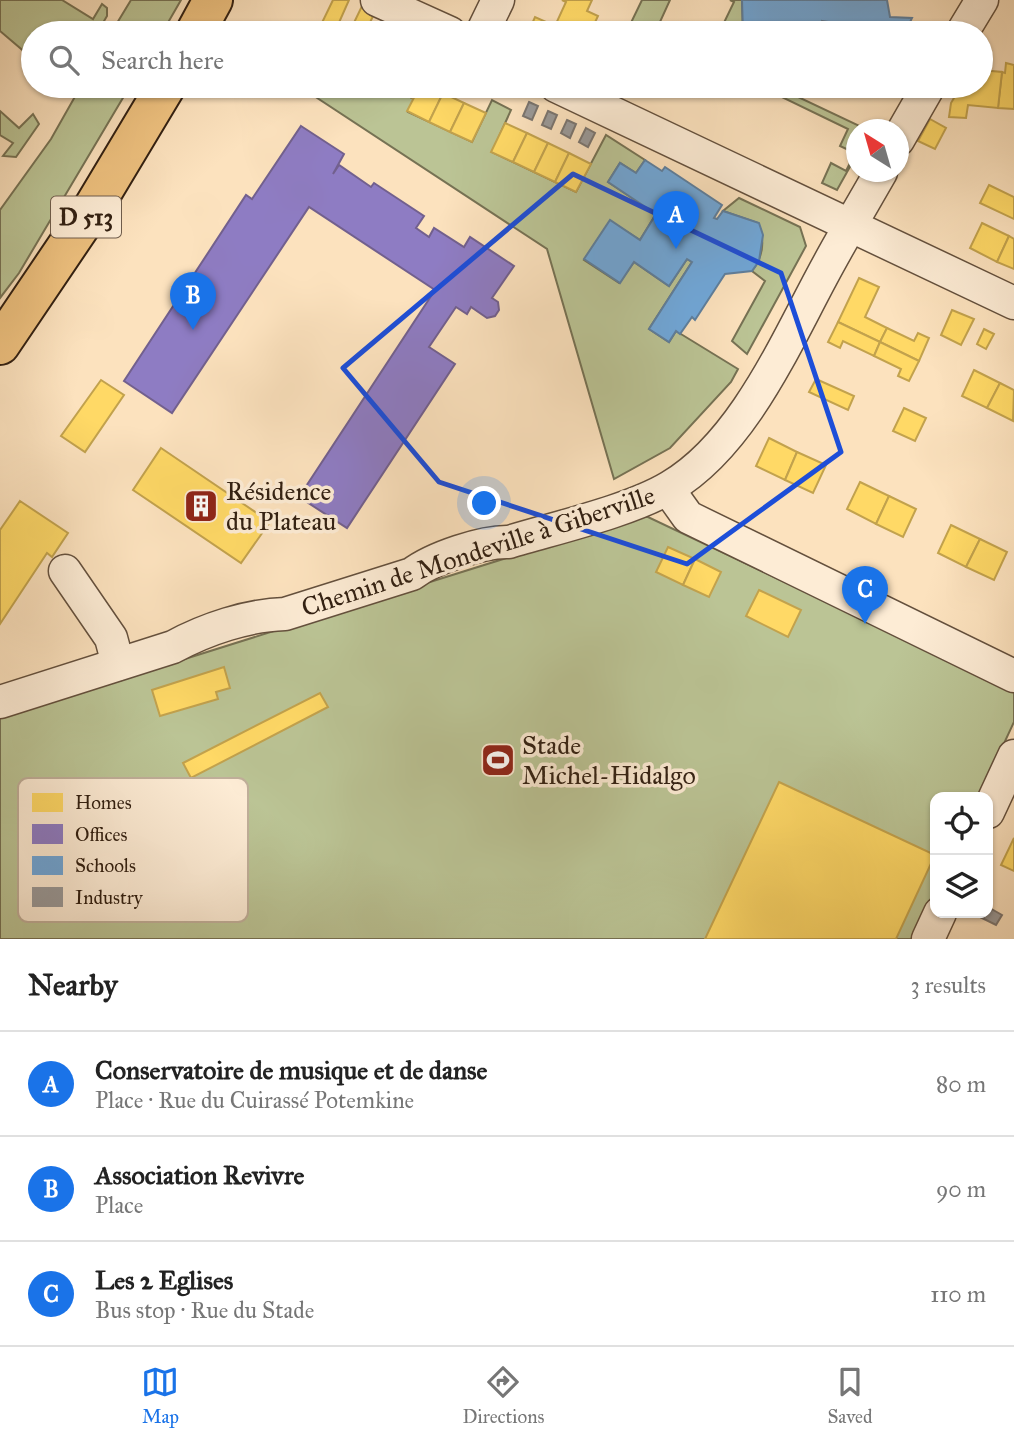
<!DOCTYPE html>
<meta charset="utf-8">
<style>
:root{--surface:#fff;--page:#f2f2f2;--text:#222;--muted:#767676;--line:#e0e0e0;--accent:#1a73e8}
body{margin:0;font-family:"IM FELL Great Primer",serif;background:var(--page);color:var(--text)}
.controls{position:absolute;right:21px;bottom:21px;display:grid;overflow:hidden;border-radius:14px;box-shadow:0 2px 5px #0004}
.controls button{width:63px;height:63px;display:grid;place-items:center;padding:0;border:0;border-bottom:2px solid var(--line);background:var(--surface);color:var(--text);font:35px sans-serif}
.compass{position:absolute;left:846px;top:119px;width:63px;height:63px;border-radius:50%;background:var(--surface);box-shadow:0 2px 5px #0004;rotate:323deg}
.you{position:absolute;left:485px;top:504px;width:24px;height:24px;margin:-18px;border:5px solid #fff;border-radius:50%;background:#1a73e8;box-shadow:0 0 0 10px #1a73e833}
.badge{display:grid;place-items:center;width:46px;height:46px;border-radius:50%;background:var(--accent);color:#fff;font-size:23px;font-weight:700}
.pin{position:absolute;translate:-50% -58px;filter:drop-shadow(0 2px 4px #0008)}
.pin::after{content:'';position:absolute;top:37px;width:24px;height:21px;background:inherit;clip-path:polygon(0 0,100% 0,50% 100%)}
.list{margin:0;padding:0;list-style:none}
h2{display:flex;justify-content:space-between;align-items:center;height:91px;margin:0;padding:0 28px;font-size:30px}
h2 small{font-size:23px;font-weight:400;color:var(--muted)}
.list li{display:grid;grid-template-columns:46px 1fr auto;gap:21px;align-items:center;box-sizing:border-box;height:105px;padding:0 28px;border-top:2px solid var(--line)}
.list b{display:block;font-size:26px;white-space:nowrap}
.list p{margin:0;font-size:23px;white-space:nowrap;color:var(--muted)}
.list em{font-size:23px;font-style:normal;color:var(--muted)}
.icon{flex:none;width:38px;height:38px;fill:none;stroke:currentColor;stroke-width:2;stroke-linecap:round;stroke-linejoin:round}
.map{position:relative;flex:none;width:1014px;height:939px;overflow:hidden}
.search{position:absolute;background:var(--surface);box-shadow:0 2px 5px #0004;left:21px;right:21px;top:21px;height:77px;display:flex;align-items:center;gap:18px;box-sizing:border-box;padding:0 24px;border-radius:38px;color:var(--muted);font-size:26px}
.sheet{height:406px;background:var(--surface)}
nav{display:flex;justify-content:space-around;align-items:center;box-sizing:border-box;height:98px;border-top:2px solid var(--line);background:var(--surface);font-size:19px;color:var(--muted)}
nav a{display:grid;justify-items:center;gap:4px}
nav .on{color:var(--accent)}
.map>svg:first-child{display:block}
.green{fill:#bbc495;stroke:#767254;stroke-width:2}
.homes{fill:#ffd966;stroke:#c2a24d;stroke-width:2}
.offices{fill:#8e7cc3;stroke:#72608e;stroke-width:2}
.schools{fill:#6fa8dc;stroke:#5d7f9f;stroke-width:2}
.industry{fill:#999;stroke:#7a7570;stroke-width:2}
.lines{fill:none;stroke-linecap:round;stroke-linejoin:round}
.minor-casing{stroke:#64503d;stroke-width:35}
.major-casing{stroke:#322012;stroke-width:42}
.minor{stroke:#fdecd5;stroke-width:32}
.major{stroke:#eec17f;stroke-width:38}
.marked{fill:none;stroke:#1d4ed8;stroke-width:5;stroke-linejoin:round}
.labels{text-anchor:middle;stroke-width:7;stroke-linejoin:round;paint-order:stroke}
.shield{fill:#fdecd5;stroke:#6f5d4c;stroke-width:2}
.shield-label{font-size:24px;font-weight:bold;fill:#322012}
.poi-label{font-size:26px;fill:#322012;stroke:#fdecd5;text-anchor:start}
.street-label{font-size:26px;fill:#322012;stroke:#fdecd5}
.key{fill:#fdecd5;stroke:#c0af9a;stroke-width:2}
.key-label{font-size:19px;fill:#322012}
</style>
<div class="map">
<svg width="1014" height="939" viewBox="0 0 1014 939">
<rect width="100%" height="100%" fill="#fce2be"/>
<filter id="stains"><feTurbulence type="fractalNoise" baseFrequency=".00286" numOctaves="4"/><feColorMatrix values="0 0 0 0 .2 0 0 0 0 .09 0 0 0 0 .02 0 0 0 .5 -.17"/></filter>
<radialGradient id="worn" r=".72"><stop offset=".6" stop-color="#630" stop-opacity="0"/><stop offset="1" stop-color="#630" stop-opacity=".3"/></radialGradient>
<!-- green -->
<g class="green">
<path d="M0 0H62L93 19 102 4 107 8V16L97 33H33V59L0 31Z"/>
<path d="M131 0H181L162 33H111Z"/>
<path d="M642 0H670L659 24 674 33H626Z"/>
<path d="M730 0H742L743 33H719L734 2Z"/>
<path d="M81 86H130L19 273 0 298V210L51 139Z"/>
<path d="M299 86H400V92L414 99 408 112 472 142 492 100 511 110 492 152 576 192 606 135 645 160 636 173 620 163 608 182 656 214 640 240 610 221 584 260 619 283 634 262 669 286 687 259 692 262 649 329 669 342 676 331 738 369 731 382 670 448 614 479 547 249Z"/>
<path d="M759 86H775L866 129 856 130V156L837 190 822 183 831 163 846 171 855 153 840 146 848 129Z"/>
<path d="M0 111 19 128 33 114 39 124 16 157 3 156 13 143 0 135Z"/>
<path d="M739 198 800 227 806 246 747 354 732 341 765 281 752 271C763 257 765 240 758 223L723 211Z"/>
<path d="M640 516 648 517 1014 691V722L979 797H935V890L912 939H0V717Z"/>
</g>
<!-- homes -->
<g class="homes">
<path d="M333 0H349L337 27 349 33H317Z"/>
<path d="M562 0H592L587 11 598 16 590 33H528L535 17 555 26 566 2Z"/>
<path d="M362 6 375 12 365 33H349Z"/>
<path d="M388 18 401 24 397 33H381Z"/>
<path d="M1006 63 1014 65V109L998 108 1002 72 1005 73Z"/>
<path d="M981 70 1002 72 998 108 968 105 966 118 949 117 951 103 961 86H981Z"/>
<path d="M400 86H420L414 99 400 92Z"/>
<path d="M420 86 443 93 429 122 407 111Z"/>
<path d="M443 93 464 103 450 132 429 122Z"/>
<path d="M464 103 486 113 472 142 450 132Z"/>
<path d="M930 119 946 128 935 149 918 141Z"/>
<path d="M505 123 527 133 513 162 491 152Z"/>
<path d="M527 133 548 143 534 172 513 162Z"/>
<path d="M548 143 569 153 555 182 534 172Z"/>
<path d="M569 153 591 164 576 192 555 182Z"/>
<path d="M989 185 1014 197V219L980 203Z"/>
<path d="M982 223 1009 236 997 262 970 248Z"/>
<path d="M1009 236 1014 239V269L997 262Z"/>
<path d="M859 278 879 287 865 317 887 328 880 342 838 322Z"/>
<path d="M952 310 974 319 961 345 941 335Z"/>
<path d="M838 322 880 342 874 356 843 341 840 348 828 342Z"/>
<path d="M887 328 914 341 918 333 929 338 919 361 880 342Z"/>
<path d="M984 329 994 334 986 349 977 344Z"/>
<path d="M880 342 919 361 909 381 898 376 901 369 874 356Z"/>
<path d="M974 370 1000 383 987 408 962 396Z"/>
<path d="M816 379 854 396 848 410 809 392Z"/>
<path d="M101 380 124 395 85 452 61 436Z"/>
<path d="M1000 383 1014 390 1013 421 987 408Z"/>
<path d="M904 408 926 418 915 441 893 431Z"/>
<path d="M769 438 797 452 785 480 756 466Z"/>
<path d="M161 448 270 522 241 563 133 490Z"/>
<path d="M797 452 826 465 813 493 785 480Z"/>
<path d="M860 482 889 496 876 524 847 509Z"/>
<path d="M889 496 916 509 903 537 876 524Z"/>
<path d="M20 501 68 533 52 557 47 553 0 624V530Z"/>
<path d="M951 525 980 539 966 567 938 553Z"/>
<path d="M980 539 1007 552 994 580 966 567Z"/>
<path d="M668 547 695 559 683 585 656 572Z"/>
<path d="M695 559 721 572 709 597 683 585Z"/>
<path d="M759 590 801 610 788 637 746 616Z"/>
<path d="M224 667 230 688 216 692 218 699 160 716 152 690Z"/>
<path d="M320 693 328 707 191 778 183 763Z"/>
<path d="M779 782 935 855 896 939H705Z"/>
<path d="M1014 838V871L1001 865Z"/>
</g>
<!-- offices -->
<path class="offices" d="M301 126 344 154 333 174 339 165 371 187 374 183 424 216 416 228 429 237 434 228 464 247 470 237 514 266 492 298 498 302 499 310 495 316 487 318 471 307 467 314 456 307 429 347 455 364 347 528 299 497 435 290 309 207 172 413 124 381 246 195 252 199Z"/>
<!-- schools -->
<g class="schools">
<path d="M742 0H887L890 17 912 18 905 33H829V22L822 21 821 33H743Z"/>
<path d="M645 160 662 171 665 167 722 205 714 218 717 219 723 211 759 223 763 235 759 261 752 271 725 274 695 320 692 317 680 334 676 331 669 342 649 329 692 262 687 259 669 286 634 262 620 283 584 259 610 220 640 240 656 214 608 182 620 163 636 173Z"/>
</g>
<!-- industry -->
<g class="industry">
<path d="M529 102 538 106 532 120 523 116Z"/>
<path d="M548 111 557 115 551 129 542 125Z"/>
<path d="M567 120 576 124 570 138 561 133Z"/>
<path d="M586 128 595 133 588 147 579 142Z"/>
<path d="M988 907 1002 915 996 925 978 916 980 913H988Z"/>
</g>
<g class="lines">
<!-- minor casing -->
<g class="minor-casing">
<g id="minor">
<path d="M377 0 450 33"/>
<path d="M482 33 498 0"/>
<path d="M962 33 982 0"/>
<path d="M556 86 1014 303"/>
<path d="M898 140 929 86"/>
<path d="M668 489 688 517 1014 676"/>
<path d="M65 571 111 638 118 664"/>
<path d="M0 702 173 647C206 629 248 615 285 614L412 574C433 558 483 541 509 542 555 528 630 511 670 487 741 445 783 349 821 278 840 242 861 207 881 172"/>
<path d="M988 812 1014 756"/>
<path d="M928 939 940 913"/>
</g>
</g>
<!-- major casing -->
<g class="major-casing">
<g id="major">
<path d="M195 33 213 0"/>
<path d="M0 345 94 206 166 86"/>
</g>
</g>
<!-- minor -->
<use href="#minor" class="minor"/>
<!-- major -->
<use href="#major" class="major"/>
</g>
<!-- marked area -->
<path class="marked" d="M573 174 781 273 841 452 687 564 439 482 343 368Z"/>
<!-- icons -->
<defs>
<g id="building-square" transform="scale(1.75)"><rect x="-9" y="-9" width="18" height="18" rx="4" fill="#8f2418" stroke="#fdecd5"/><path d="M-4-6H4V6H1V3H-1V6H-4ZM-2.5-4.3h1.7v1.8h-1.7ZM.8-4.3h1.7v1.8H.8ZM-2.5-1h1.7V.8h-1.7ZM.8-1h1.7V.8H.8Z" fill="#fff"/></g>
<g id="stadium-square" transform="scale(1.75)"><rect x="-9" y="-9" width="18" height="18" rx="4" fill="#8f2418" stroke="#fdecd5"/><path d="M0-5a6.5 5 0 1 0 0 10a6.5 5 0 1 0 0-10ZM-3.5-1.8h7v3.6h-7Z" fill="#fff"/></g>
</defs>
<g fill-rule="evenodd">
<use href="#building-square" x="201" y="506"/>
<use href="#stadium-square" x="498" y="760"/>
</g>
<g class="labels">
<!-- shield labels -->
<rect class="shield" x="51" y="196.5" width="70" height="41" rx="5"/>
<g class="shield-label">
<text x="86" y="225">D 513</text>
</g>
<!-- poi labels -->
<g class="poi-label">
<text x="226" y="500">Résidence<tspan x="226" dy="30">du Plateau</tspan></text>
<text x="522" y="754">Stade<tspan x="522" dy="30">Michel-Hidalgo</tspan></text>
</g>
<!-- street labels -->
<g class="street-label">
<text transform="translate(478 551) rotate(-18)" y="9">Chemin de Mondeville à Giberville</text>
</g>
</g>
<!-- legend -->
<rect x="18" y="778" width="230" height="144" rx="10" class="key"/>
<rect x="32" y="793" width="31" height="19" fill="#ffd966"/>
<rect x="32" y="824" width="31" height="20" fill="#8e7cc3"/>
<rect x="32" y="856" width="31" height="19" fill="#6fa8dc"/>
<rect x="32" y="887" width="31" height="20" fill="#999"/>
<g class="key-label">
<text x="75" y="809">Homes</text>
<text x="75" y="841">Offices</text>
<text x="75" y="872">Schools</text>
<text x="75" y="904">Industry</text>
</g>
<rect width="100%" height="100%" filter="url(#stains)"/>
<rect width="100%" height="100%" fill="url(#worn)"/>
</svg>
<div class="controls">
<button><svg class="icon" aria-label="locate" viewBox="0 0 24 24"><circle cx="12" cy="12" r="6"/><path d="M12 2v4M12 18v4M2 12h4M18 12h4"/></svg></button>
<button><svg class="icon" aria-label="layers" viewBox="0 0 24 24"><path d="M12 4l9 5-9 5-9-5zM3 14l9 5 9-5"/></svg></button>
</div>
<svg class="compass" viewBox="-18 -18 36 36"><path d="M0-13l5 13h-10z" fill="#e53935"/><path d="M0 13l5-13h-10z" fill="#767676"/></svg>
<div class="you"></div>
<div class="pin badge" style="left:676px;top:249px">A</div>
<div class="pin badge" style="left:193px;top:330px">B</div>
<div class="pin badge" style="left:865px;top:624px">C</div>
<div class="search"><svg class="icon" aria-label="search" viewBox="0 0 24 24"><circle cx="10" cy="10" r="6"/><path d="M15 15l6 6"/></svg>Search here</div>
</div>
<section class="sheet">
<h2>Nearby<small>3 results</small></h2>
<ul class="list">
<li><span class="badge">A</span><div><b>Conservatoire de musique et de danse</b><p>Place · Rue du Cuirassé Potemkine</p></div><em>80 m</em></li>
<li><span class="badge">B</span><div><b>Association Revivre</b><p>Place</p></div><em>90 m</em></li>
<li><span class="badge">C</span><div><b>Les 2 Eglises</b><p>Bus stop · Rue du Stade</p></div><em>110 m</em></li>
</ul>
</section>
<nav>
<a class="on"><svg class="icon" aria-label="map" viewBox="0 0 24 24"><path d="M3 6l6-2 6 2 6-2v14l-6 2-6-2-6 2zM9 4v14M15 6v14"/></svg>Map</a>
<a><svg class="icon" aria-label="directions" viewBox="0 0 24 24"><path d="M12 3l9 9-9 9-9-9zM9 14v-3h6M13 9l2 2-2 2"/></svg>Directions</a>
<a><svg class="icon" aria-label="saved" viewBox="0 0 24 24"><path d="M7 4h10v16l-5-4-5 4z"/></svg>Saved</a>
</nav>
